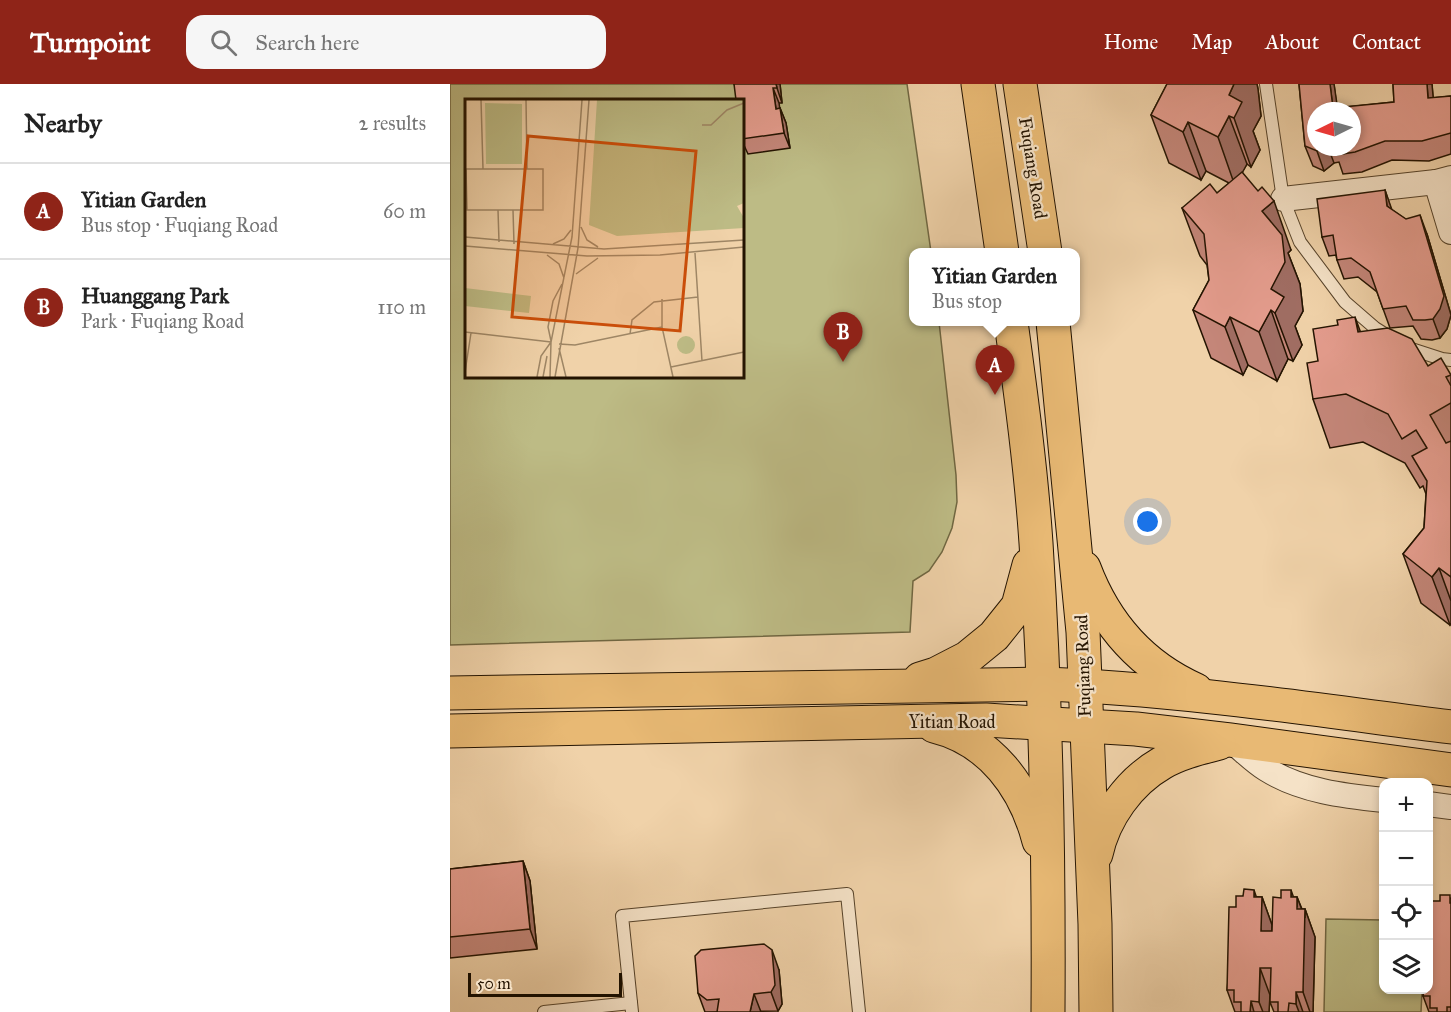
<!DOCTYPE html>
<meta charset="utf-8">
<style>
:root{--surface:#fff;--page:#f6f6f6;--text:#222;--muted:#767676;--line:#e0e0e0;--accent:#8f2418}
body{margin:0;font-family:"IM FELL Great Primer",serif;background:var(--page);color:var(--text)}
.controls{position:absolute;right:18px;bottom:18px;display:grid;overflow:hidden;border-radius:12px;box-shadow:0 3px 9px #0003}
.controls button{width:54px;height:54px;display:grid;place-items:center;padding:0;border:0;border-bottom:2px solid var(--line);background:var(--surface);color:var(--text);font:30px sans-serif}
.compass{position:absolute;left:857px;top:18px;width:54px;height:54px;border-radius:50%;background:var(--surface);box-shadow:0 3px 9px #0003;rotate:265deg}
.scale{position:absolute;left:18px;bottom:15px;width:154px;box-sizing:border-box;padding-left:6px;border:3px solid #231300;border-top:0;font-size:16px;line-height:21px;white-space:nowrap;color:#231300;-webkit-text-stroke:4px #f5e2c7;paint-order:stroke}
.you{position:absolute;left:698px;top:438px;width:21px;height:21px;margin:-15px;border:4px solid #fff;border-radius:50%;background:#1a73e8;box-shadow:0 0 0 9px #1a73e833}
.badge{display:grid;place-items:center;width:39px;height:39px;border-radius:50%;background:var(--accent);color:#fff;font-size:20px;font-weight:700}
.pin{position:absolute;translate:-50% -50px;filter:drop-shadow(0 2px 3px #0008)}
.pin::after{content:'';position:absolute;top:32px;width:21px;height:18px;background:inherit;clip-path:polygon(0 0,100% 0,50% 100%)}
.popup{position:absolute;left:459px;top:164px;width:171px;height:78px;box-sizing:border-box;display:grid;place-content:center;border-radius:12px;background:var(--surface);filter:drop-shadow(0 2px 4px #0005);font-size:20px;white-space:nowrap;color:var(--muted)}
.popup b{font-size:22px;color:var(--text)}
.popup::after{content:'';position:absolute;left:50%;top:100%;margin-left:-12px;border:12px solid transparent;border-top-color:var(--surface)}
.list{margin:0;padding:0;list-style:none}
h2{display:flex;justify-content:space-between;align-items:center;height:78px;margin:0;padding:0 24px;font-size:26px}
h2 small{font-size:20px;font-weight:400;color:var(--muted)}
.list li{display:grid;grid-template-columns:39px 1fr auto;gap:18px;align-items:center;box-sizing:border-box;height:96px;padding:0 24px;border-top:2px solid var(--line)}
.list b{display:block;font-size:22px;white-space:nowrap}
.list p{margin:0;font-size:20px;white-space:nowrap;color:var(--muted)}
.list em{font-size:20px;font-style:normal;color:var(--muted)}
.icon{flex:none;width:33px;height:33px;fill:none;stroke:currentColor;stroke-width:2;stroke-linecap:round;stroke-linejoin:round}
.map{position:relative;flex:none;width:1001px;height:928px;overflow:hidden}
header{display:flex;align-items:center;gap:36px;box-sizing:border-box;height:84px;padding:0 30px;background:var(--accent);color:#fff}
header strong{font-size:28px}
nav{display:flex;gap:33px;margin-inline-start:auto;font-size:21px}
.search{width:420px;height:54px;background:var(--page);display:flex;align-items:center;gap:15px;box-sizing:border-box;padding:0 21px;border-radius:18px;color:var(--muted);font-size:22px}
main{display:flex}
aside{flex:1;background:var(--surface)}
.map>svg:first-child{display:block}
.green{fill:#bdbb85;stroke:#706742;stroke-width:1.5;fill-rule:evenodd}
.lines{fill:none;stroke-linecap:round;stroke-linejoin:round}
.service-casing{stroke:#56432a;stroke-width:14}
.minor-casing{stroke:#56432a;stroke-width:26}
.primary-casing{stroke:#231300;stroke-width:35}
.service{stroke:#f5e2c7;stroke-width:12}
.minor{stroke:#f5e2c7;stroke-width:24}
.primary{stroke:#e8b974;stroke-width:33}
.wall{fill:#c48679;stroke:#231300;stroke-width:1.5;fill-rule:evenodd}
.shaded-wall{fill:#a06d63;stroke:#231300;stroke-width:1.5}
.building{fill:#e49c8d;stroke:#231300;stroke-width:1.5}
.labels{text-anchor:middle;stroke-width:4.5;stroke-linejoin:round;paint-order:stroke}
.street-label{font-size:18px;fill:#231300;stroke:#f5e2c7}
.inset-road{fill:none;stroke:#9e8665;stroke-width:1.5}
.view{fill:#ca4e0a;fill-opacity:0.15;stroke:#ca4e0a;stroke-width:3}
.inset-edge{fill:none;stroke:#231300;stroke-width:3}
</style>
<header>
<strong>Turnpoint</strong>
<div class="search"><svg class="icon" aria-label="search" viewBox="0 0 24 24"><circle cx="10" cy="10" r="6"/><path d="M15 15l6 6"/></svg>Search here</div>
<nav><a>Home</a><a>Map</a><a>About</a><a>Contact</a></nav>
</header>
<main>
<aside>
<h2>Nearby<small>2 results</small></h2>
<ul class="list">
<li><span class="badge">A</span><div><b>Yitian Garden</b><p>Bus stop · Fuqiang Road</p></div><em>60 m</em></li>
<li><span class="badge">B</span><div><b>Huanggang Park</b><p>Park · Fuqiang Road</p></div><em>110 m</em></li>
</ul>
</aside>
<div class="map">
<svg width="1001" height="928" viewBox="0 0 1001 928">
<rect width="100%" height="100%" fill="#f0d2a9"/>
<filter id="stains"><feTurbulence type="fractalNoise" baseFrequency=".00333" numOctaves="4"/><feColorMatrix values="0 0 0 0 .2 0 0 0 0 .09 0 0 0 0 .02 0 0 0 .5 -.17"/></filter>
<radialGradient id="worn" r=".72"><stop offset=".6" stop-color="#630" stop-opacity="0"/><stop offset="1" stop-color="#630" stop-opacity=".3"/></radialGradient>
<!-- green -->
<g class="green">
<path d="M0 0H457L481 168H464V238H489L506 391 507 418 502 444 492 468 479 487 463 497 460 548 0 561ZM16 16H292V292H16Z"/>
<path d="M876 835 933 836 934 906H972L971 928H874Z"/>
</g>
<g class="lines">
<!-- service casing -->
<g class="service-casing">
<g id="service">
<path d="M816 0 833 115 850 158 895 218 925 244 941 254"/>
<path d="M955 263 992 275 1001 276"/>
<path d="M94 928 181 919"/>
<path d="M182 928 172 832 397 810 409 928"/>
</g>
</g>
<!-- minor casing -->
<g class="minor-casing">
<g id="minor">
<path d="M986 98 1001 148"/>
<path d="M833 115 986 98 1001 94"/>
<path d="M780 656C792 665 803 677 816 685 851 707 894 712 934 716"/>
<path d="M978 720 1001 723"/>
</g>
</g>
<!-- primary casing -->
<g class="primary-casing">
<g id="primary">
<path d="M528 0 552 168"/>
<path d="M570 0 595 168"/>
<path d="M561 238C571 311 581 385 586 459 596 615 599 772 598 928"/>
<path d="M603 238 633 548 645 840 646 928"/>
<path d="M634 484C655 540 692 582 746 606"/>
<path d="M470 595 486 590 517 574 544 552 568 522 579 481"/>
<path d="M0 609 593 600C730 605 866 626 1001 643"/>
<path d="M484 642C541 656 575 703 589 757"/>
<path d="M0 647 536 636 686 645 780 656 1001 686"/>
<path d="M646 770C654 733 679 698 712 679 729 669 750 664 769 659"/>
</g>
</g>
<!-- service -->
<use href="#service" class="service"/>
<!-- minor -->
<use href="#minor" class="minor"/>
<!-- primary -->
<use href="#primary" class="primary"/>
</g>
<!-- wall -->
<g class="wall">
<path d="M284 0H330L332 19H329V24H330L336 39 340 64 298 70 292 57V16Z"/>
<path d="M717 0H807L808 5 811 32 803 47 810 66 801 83 797 80 792 88 841 166 838 169 850 200 853 227 845 242 852 261 843 277 838 275 827 297 798 281 793 291 761 274 743 226 759 196 757 181 750 172 732 124 767 109 779 99 756 87 751 96 719 79 701 31Z"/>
<path d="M849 0H884L887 24 944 18 943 0H982L983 14 1001 12V70L979 77 942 76 912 88 893 90 889 78 884 79 874 87 863 82 855 62ZM866 27 902 63H866Z"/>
<path d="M935 106 941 125 977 150 1001 231 997 245 990 254 982 256 971 255 963 242 940 244 927 208 908 193 894 195 887 176 886 171 879 172 872 153Z"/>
<path d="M910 248 978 282 1001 291V539L1000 541 971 519 953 470 974 444 976 410 973 402 970 404 955 379 913 358 880 364 863 315Z"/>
<path d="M73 777 80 797 87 865 0 874V785Z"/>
<path d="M793 812 812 813 822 841 844 813H847L852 825H855L865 853 863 928H824L820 918V911L819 928H785L777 906 786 823Z"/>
<path d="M1001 814V928H979L973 912 982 829 990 817Z"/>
<path d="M329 886 332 920 328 927 255 928 248 909Z"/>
</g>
<!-- shaded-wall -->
<g class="shaded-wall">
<path d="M326 0H330L332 19 327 4Z"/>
<path d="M784 0H807L808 5 811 32 803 47 810 66 801 83 784 34 779 11Z"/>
<path d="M880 0H884L888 27 883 24Z"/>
<path d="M977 0H982L985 34 978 14Z"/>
<path d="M323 4 329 19 332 40 326 25Z"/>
<path d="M330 24 336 39 340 64 334 49Z"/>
<path d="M779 32 797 80 785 102 768 53Z"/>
<path d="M738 38 756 87 751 96 733 48Z"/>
<path d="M872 63H878L884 79 874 87 867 67Z"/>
<path d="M935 106 942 126 937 122Z"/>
<path d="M824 117 841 166 838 169 850 200 853 227 845 242 852 261 843 277 825 229 821 205 812 127Z"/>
<path d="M970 131 977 150 1001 231 997 245 990 254 983 235Z"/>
<path d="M821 226 838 275 827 297 809 248Z"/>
<path d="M780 233 798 281 793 291 775 243Z"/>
<path d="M905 233 923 282 908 248Z"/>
<path d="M989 484 1001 517V539L1000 541 982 493Z"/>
<path d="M73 777 80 797 87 865 80 845Z"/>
<path d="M804 806 811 827 812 813 822 841 821 874 811 847 804 813Z"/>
<path d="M841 806 847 823V813L855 834V825L865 853 863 928H860L853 908 841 813Z"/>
<path d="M322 866 329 886 332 920 328 927 321 908Z"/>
<path d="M810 884 820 911 819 928H813L809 918Z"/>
<path d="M846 908 853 928H849L846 920Z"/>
<path d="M304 910 311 928H300Z"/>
<path d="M801 917 804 928H800Z"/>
</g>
<!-- building -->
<g class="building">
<path d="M284 0H326L327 4H323L326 25 330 24 334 49 292 55V16H286Z"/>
<path d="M717 0H784L779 11 792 18 784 34 779 32 768 53 738 38 733 48 701 31Z"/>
<path d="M849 0H880L883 24 944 18 943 0H977L978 14 1001 12V49L972 57H935L905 68 886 71V63H902V27H866V63H872L867 67 855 62Z"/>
<path d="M792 88 808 107 812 103 824 117 812 127 832 151 835 178 821 205 834 213 825 229 821 226 809 248 780 233 775 243 743 226 759 196 754 150 732 124 760 100 767 109Z"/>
<path d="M935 106 937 122 956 135 970 131 994 212 990 225 983 235 975 236H963L956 222 933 225 920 188 901 174 887 176 883 151 872 153 867 115Z"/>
<path d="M905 233 908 248 938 244 962 255 978 282 991 274 1001 291 996 293 1001 302V319L980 331 996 359 1001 357V493L989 484 982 493 953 470 974 444 977 397 962 372 977 364 966 346 952 355 938 330 896 310 863 315 857 279 868 277 863 245 888 241 887 236Z"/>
<path d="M73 777 80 845 0 853V785Z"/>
<path d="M794 805 804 806V813H812L811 847H822L823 813 831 814V806H841V813H847V825H855L853 908H846V920L839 919 838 928H828V918H820L821 884H810L809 918 801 917 800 928H791V918H784V906H777L779 823H786V812H793Z"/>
<path d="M990 811H1000V819H1001V923H997V928H987V924H980V912H973L974 906H978V829H982V817H990Z"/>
<path d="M314 860 322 866 325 901 321 908 304 910 300 928H267L269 915 257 916 248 909 245 872 251 866Z"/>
</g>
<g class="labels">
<!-- street labels -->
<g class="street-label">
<text transform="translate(583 84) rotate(81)" y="6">Fuqiang Road</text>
<text transform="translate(633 582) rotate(-92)" y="6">Fuqiang Road</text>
<text x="502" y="644">Yitian Road</text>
</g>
</g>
<!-- overview -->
<g transform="translate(15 15)">
<rect width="279" height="279" fill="#f0d2a9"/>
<path d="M132 1H279V104L272 107 279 119V129L152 137 124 126ZM20 4 57 5V65H21ZM0 189 66 197 64 214 0 207ZM212 246a9 9 0 1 1 18 0a9 9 0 1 1-18 0Z" fill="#bdbb85"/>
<path class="inset-road" d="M16 1 18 70M61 1 62 70M237 26H246L262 11 279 4M1 70H78V111H2ZM33 111 34 143M48 111 49 145M116 128 122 141 133 148M0 138 139 150 279 141M88 145 99 140 106 131M0 147 122 157 195 156 279 148M230 154 237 262M82 156 94 165 99 179M111 175 133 159M197 200V228L208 278M0 233 86 243M165 235 167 221 189 203 233 198M86 242 83 228 88 202 97 185M94 245 110 246 197 228M94 249 101 278M206 268 279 253M0 273 6 234M72 278 76 257 86 243M78 278 82 257M85 278 86 243 107 138 117 1M90 278 113 149 124 1"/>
<path class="view" d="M63 37 231 52 215 232 47 218Z"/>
<rect width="279" height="279" class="inset-edge"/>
</g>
<rect width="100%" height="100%" filter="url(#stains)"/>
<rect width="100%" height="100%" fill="url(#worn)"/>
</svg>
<div class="controls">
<button>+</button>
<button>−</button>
<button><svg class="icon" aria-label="locate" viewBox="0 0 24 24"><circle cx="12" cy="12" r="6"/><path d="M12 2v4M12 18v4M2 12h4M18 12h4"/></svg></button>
<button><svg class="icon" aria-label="layers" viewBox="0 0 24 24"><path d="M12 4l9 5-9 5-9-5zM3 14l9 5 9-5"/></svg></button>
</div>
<svg class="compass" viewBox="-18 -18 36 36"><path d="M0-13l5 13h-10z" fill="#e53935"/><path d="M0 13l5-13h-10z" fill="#767676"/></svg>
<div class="scale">50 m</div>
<div class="you"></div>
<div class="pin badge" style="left:545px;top:311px">A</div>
<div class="popup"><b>Yitian Garden</b>Bus stop</div>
<div class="pin badge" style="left:393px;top:278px">B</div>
</div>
</main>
